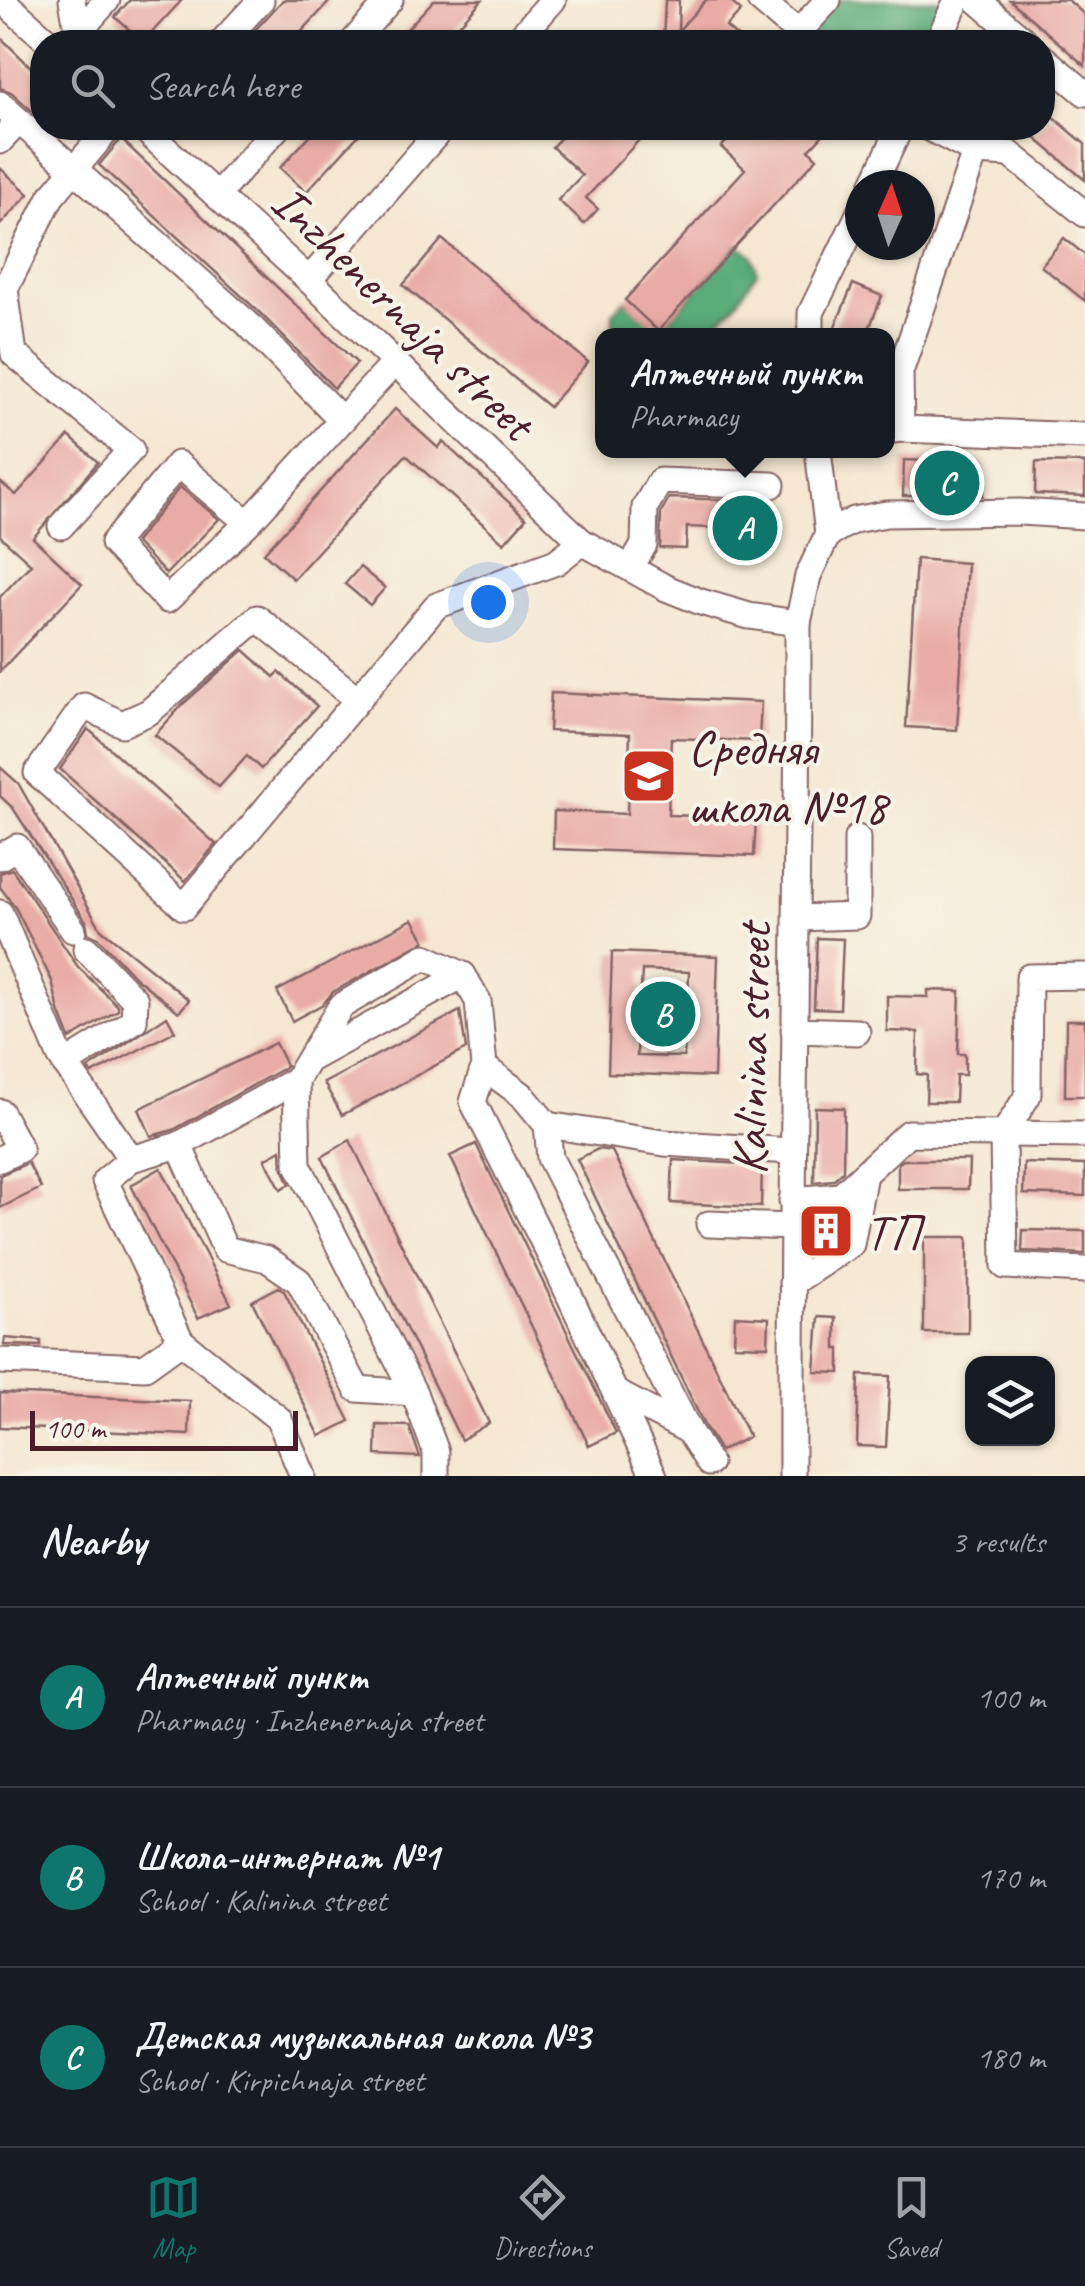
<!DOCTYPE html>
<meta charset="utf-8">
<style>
:root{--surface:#171b24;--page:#242831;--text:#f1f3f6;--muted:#9ea1a6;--line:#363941;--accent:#0f766e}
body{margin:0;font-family:Caveat,sans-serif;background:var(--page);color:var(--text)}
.controls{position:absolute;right:30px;bottom:30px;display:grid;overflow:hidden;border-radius:20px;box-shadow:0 2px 8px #0004}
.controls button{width:90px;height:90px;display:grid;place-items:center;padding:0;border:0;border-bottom:2px solid var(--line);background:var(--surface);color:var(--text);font:50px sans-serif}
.compass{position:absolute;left:845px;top:170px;width:90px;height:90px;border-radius:50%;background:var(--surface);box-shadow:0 2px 8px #0004;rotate:3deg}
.scale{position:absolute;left:30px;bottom:25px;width:268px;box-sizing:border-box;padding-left:10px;border:5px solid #4a1f2b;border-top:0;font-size:28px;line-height:35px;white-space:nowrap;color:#4a1f2b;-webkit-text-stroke:8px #f7f3e8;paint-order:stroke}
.you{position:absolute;left:488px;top:602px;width:35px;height:35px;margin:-25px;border:8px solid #fff;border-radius:50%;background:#1a73e8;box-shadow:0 0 0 15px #1a73e833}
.badge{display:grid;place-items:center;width:65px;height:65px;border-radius:50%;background:var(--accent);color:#fff;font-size:32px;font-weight:700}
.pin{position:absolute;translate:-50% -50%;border:5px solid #fff;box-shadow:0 2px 10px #0006}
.popup{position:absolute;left:595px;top:328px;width:300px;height:130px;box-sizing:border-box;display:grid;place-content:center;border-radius:20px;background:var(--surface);filter:drop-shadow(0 2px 8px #0005);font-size:32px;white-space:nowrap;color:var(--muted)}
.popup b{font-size:38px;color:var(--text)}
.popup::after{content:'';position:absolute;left:50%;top:100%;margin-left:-20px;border:20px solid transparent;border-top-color:var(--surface)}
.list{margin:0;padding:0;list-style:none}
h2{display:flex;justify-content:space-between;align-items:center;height:130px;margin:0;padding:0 40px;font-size:42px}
h2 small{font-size:32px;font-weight:400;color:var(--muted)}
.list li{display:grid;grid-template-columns:65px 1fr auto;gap:30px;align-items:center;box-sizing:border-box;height:180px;padding:0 40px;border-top:2px solid var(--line)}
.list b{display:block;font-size:38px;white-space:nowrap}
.list p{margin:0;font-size:32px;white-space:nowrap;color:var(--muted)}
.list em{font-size:32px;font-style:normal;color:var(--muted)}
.icon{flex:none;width:55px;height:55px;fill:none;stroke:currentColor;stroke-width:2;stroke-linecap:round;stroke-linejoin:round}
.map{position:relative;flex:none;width:1085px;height:1476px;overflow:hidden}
.search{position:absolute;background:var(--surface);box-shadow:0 2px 8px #0004;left:30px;right:30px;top:30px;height:110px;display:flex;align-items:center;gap:25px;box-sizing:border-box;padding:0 35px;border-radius:40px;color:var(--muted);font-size:38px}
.sheet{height:670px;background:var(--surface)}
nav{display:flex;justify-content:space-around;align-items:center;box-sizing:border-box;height:140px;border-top:2px solid var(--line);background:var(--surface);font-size:28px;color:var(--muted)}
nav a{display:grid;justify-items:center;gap:5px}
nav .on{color:var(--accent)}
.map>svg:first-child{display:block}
.forest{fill:#5aac79;stroke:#526652;stroke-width:2.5}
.building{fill:#e9aba6;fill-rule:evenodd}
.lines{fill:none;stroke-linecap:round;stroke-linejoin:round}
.minor-casing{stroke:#866565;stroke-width:29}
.minor{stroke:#fff;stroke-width:25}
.labels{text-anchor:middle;stroke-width:8;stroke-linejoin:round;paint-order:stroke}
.street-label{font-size:50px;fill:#4a1f2b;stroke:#f7f3e8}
.poi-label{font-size:50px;fill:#4a1f2b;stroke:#f7f3e8;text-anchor:start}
</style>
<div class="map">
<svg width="1085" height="1476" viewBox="0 0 1085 1476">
<rect width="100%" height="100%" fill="#f7f3e8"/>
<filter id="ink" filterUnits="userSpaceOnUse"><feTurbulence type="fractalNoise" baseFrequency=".01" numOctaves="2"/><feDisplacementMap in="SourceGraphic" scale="20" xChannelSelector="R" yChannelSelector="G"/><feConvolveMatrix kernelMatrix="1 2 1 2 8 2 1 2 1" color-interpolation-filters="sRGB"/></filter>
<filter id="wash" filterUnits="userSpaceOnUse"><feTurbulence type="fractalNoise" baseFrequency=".0048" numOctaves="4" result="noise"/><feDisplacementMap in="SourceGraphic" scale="40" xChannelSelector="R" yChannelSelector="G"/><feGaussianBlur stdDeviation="2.25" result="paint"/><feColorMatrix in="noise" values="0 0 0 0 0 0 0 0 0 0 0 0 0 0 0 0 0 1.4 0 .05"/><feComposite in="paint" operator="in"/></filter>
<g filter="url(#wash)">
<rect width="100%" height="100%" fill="#f5e7d2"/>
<!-- forest -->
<g class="forest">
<path d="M839 0H948L929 42H824L809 32Z"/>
<path d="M738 245 752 255 757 272 734 306 705 335 613 336V313L625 300 659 331Z"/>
</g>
<g id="blocks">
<!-- building -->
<g class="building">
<path d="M130 0H182L143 42 115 17Z"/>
<path d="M283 0H331L292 42H244Z"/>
<path d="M434 0H482L443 42H395Z"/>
<path d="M665 0H679L678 31 706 0H729L741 11 726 27 743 42H663Z"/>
<path d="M1010 0H1068L1085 15V66Z"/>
<path d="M0 37 42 78V120L11 92 0 88Z"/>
<path d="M1052 116 1085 144V180L1034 137Z"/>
<path d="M317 128H365L306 192 280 168Z"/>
<path d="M570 128H650L586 198 598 209 584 224 558 200 582 175 552 147Z"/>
<path d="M740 128H829L809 150 817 158 658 331 625 300 745 169 721 147Z"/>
<path d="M121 139 357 363 334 388 259 312 99 165Z"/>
<path d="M0 168 29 194 0 225Z"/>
<path d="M1064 238 1085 255V301L1041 266Z"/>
<path d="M442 239 588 362 549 407 403 285Z"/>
<path d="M853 284 882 296 866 336H831Z"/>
<path d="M395 409 438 448 443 442 526 518 504 543 406 455 293 579 264 553Z"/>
<path d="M69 436 98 462 33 538 82 584 0 671V597L31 564 0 536V482L16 495Z"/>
<path d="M904 460 984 463 983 496H903Z"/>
<path d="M1036 462 1085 463V496L1035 494Z"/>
<path d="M180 487 219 519 166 574 135 542Z"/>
<path d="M669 498 769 501 768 553 739 552 740 529 687 527 686 549 660 548 661 512Z"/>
<path d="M916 559 967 563 957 730 906 727Z"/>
<path d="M360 567 385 588 370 605 345 584Z"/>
<path d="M244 650 274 677 279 672 317 706 261 769 247 756 219 787 155 735 184 703Z"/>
<path d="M551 693 761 702 759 741 671 738 668 815 756 818 754 856 553 849 554 811 627 814 630 734 549 731Z"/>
<path d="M88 729 216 844 185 881 60 769Z"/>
<path d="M0 767 18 783 101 929 189 1000 179 1012 136 978 98 938 88 933 86 921 13 808 0 796Z"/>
<path d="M12 869 78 967 118 1006V1010L70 1039 59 1011 52 981 15 907 0 887V873Z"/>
<path d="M413 919 425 941 333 992 323 1004 292 1021 277 991Z"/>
<path d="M817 938 843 939 840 1009 814 1008Z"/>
<path d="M612 952 718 956 714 1077 608 1073ZM642 970 689 972 688 1008 640 1006ZM638 1021 686 1023 684 1057 637 1056Z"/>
<path d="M928 990 960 991 958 1054H965V1075H956L955 1102H926L927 1075 917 1074 918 1032 887 1031V996L928 997Z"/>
<path d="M460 1011 466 1049 342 1115 324 1083Z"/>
<path d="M167 1016 175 1031 92 1074 88 1069Z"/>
<path d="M1066 1020H1085V1096H1065Z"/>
<path d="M275 1043 286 1065 284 1068 173 1130 151 1136 139 1109Z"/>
<path d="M815 1107 844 1108 843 1171 833 1180 814 1182Z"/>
<path d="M350 1140 489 1423 461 1440 322 1157Z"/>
<path d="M476 1144 616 1433 589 1446 450 1156Z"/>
<path d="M598 1149 612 1151 749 1437 720 1451 704 1425 577 1159Z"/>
<path d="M281 1150 282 1166 290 1184 281 1189 265 1159Z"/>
<path d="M673 1160 762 1165 761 1207 671 1203Z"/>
<path d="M903 1160H969L968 1189H898V1164Z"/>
<path d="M28 1163 41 1188 0 1208V1175Z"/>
<path d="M1024 1163 1085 1165V1196L1023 1194Z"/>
<path d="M161 1168 231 1304 198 1318 131 1185Z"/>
<path d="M818 1218H834V1236L820 1245H818Z"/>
<path d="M1023 1230 1085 1231V1254L1022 1251Z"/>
<rect x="924" y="1237" width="44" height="96"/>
<path d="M279 1287 284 1291 350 1421 320 1436 252 1301Z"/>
<path d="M735 1316 769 1318 768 1346 734 1345Z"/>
<path d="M819 1317 836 1318V1349H840V1373L815 1372Z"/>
<path d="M5 1338 41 1341V1346L4 1345Z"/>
<path d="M859 1375 890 1376 886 1447 857 1446Z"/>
<path d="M0 1393 190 1401 189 1435 0 1427Z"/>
<path d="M377 1425 409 1426 420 1457 376 1455Z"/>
</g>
</g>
</g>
<g filter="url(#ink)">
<use href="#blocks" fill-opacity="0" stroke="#866565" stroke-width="2.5"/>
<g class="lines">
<!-- minor casing -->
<g class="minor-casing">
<g id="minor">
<path d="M2 0 49 42"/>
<path d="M760 0 809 42"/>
<path d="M977 0 1026 42"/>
<path d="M78 33 107 0"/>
<path d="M797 34 828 0"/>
<path d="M68 42 78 33 72 0"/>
<path d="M222 42 261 0"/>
<path d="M353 42 390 0"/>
<path d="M516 42 553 0"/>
<path d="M938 42 957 0"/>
<path d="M1042 57 1085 93"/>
<path d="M0 104 247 323 342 420"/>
<path d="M143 128 309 280 582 542 666 588 701 602 749 616 798 623 808 576 828 534"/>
<path d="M929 128 975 152 1010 154 1085 214"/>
<path d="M0 141 19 121"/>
<path d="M873 185 900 128"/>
<path d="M217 195 277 128"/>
<path d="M309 280 442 128"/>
<path d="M811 336V313L860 212"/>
<path d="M901 429 900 372 975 152"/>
<path d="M888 431 901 429 1085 436"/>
<path d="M818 450 828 534"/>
<path d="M248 523 178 464 113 543 167 600 248 523 394 363"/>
<path d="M61 526 131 450 14 354 5 289 51 197 109 128"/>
<path d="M828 534 854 520 886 514 1020 512 1085 516"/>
<path d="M631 567 644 545 645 507 660 481 772 485"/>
<path d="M356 698 257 618 149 712 122 724 84 706 37 773 184 907 436 606 556 562 582 542"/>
<path d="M0 857 17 847 73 930"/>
<path d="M0 913 60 1056 131 1159"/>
<path d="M798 918 857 916V838"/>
<path d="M1085 976 1029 977 1028 1095 1003 1135 1005 1266 1085 1270"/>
<path d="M794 1030 857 1032"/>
<path d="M310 1059 463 975"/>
<path d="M65 1064 134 1021 135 1000 86 949"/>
<path d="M484 1067 522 1095 547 1125 664 1143 791 1151"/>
<path d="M296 1080 179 1145 131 1159 105 1181 181 1341 279 1419 303 1476"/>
<path d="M0 1112 20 1149 0 1159"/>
<path d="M547 1125 550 1158 689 1431 709 1463"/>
<path d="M179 1145 225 1249 267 1259 299 1281 357 1389 414 1393"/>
<path d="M792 1200 840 1196 908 1133 1085 1135"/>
<path d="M709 1224 792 1227"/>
<path d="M792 1283 851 1244 864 1174"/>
<path d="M0 1361 145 1367 181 1341"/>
<path d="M617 1393 689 1431"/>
<path d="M436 1476V1452L414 1393 298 1165 296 1080 341 1006 425 957 463 975 478 1001 484 1067 473 1102 558 1271 654 1476"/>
<path d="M792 1476C791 1192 798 907 798 623"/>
</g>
</g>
<!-- minor -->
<use href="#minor" class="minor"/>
</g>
</g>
<!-- icons -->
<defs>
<g id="school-square" transform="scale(2.875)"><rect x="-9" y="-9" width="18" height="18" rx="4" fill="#c8321e" stroke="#f7f3e8"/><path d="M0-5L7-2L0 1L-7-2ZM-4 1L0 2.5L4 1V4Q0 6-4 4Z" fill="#fff"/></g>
<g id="building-square" transform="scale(2.875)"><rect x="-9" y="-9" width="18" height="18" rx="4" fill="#c8321e" stroke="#f7f3e8"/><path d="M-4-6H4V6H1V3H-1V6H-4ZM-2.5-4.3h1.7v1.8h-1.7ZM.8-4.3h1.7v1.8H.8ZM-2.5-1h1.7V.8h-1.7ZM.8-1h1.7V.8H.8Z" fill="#fff"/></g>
</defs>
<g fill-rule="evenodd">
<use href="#school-square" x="649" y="776"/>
<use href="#building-square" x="826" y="1231"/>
</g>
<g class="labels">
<!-- street labels -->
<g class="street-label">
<text transform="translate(404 311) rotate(44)" y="18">Inzhenernaja street</text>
<text transform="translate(750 1049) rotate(-89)" y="18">Kalinina street</text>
</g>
<!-- poi labels -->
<g class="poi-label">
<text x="688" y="765">Средняя<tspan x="688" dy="58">школа №18</tspan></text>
<text x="865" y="1249">ТП</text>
</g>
</g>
</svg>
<div class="controls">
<button><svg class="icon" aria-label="layers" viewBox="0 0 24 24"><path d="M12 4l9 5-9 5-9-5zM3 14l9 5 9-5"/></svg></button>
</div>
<svg class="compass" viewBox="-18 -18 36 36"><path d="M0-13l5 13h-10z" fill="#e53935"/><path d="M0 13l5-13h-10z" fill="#9ea1a6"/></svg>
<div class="scale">100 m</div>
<div class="you"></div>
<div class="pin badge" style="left:745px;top:528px">A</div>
<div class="popup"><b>Аптечный пункт</b>Pharmacy</div>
<div class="pin badge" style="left:663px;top:1014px">B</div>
<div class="pin badge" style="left:947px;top:483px">C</div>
<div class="search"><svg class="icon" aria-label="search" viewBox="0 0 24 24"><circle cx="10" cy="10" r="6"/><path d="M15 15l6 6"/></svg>Search here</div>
</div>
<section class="sheet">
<h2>Nearby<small>3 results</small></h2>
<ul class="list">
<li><span class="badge">A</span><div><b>Аптечный пункт</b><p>Pharmacy · Inzhenernaja street</p></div><em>100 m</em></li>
<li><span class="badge">B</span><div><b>Школа-интернат №1</b><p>School · Kalinina street</p></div><em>170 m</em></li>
<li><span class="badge">C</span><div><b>Детская музыкальная школа №3</b><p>School · Kirpichnaja street</p></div><em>180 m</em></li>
</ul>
</section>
<nav>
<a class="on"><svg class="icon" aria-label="map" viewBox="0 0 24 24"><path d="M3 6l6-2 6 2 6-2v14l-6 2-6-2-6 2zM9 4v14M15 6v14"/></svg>Map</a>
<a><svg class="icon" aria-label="directions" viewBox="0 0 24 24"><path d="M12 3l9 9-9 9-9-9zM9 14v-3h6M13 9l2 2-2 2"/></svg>Directions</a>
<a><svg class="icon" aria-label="saved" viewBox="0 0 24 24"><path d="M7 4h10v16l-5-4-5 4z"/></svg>Saved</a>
</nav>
